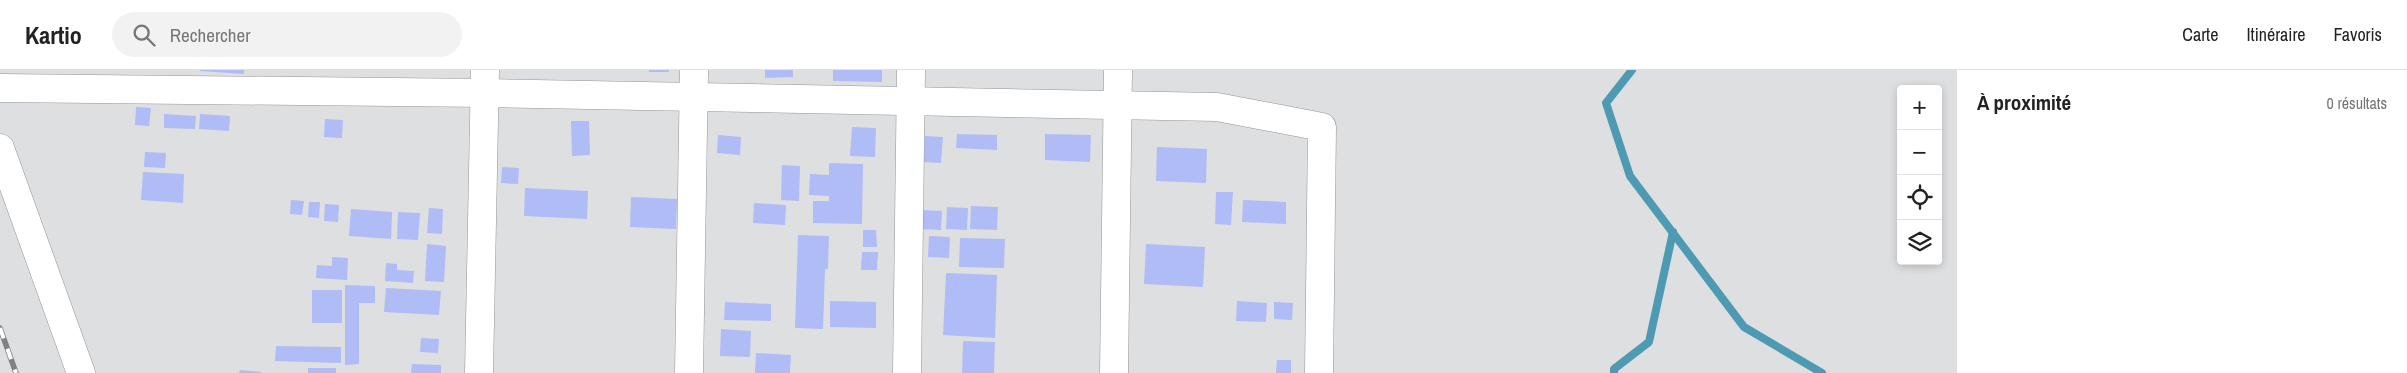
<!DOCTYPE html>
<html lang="fr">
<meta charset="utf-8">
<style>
:root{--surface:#fff;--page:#f2f2f2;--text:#222;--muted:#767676;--line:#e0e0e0}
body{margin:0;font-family:"Archivo Narrow",sans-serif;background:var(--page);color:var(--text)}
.controls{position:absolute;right:15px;top:15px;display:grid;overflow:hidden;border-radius:5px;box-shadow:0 2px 8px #0003}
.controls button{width:45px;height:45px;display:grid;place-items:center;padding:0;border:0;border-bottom:1px solid var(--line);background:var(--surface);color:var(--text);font:25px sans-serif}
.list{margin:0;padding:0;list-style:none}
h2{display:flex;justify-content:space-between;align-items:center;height:65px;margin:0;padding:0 20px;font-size:21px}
h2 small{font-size:16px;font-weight:400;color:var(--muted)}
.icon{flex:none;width:28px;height:28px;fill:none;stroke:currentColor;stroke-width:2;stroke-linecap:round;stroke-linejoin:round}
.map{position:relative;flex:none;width:1957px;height:303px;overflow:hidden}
header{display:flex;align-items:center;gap:30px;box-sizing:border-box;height:70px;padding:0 25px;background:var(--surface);border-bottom:1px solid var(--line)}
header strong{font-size:24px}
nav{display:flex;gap:28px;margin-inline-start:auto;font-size:18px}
.search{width:350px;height:45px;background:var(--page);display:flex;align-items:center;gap:12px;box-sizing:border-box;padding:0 18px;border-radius:28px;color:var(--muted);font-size:19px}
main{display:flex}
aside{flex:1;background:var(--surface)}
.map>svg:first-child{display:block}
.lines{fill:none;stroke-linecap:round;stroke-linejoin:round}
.stream{stroke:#4e9ab3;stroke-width:8}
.building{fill:#b0bcf6}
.minor-casing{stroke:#959597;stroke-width:29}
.minor{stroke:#fff;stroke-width:28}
.rail-casing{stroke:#818183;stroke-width:5.5}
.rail{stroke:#fff;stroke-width:4;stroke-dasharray:11;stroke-linecap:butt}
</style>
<header>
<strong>Kartio</strong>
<div class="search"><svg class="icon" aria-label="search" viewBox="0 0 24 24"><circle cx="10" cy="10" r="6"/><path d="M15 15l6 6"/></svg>Rechercher</div>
<nav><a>Carte</a><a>Itinéraire</a><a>Favoris</a></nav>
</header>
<main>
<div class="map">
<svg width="1957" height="303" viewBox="0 0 1957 303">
<rect width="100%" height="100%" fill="#dedfe1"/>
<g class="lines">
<!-- stream -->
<g class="stream">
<path d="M1632 0 1606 33 1630 106 1744 257 1822 303"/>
<path d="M1614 303V299L1649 272 1673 162"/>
</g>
</g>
<!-- building -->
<g class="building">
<path d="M200 0H244V4L200 1Z"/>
<rect x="649" y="0" width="20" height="2"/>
<path d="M765 0H793V7L765 8Z"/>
<path d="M833 0H882V12L833 11Z"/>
<path d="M136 37 151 38 149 56 135 55Z"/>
<path d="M164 44 196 46 195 59 164 58Z"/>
<path d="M200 44 230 46 229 61 199 59Z"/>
<path d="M325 49 343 50 342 68 324 67Z"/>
<path d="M571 51H589L590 85 572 86Z"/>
<path d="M852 57 876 58 875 87 850 86Z"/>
<path d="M957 64 997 65V80L956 78Z"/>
<path d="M1045 64 1091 65 1090 92 1045 90Z"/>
<path d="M718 65 741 67 740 85 717 83Z"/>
<path d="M925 66 943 67 941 93 924 92Z"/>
<path d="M1157 77 1207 79 1206 113 1156 111Z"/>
<path d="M145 82 166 83 165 98 144 97Z"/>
<path d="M829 93 863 94 862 154 813 153V131H829V126L809 125 810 104 829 105Z"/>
<path d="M782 95 800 96 799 131 781 130Z"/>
<path d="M502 97 519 98 518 114 501 113Z"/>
<path d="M143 102 184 104 183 133 141 130Z"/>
<path d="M525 118 588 121 587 149 524 146Z"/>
<path d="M1216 122H1233L1231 155 1215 154Z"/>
<path d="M631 127 677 129 676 159 630 157Z"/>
<path d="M291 130 304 131 302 145 290 144Z"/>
<path d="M1243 130 1286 132V154L1242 152Z"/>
<path d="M309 132H320L319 148 308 147Z"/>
<path d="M754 133 786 135 785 155 753 153Z"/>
<path d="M325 134 339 135 338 152 324 151Z"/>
<path d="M971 136 998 137 997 160 970 159Z"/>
<path d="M947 137 968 138 967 160 946 159Z"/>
<path d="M429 138 443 139 442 164 427 163Z"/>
<path d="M351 139 392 142 391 169 349 166Z"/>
<path d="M922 140 942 141 941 160 920 159Z"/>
<path d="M398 142 420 143 418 170 397 169Z"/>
<path d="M863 160H876L877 177H863Z"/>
<path d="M798 165 829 166 828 199H825L823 259 795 258Z"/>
<path d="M929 166 950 167 949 188 928 187Z"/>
<path d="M960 168 1005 169 1004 198 959 197Z"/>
<path d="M427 174 446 176 444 212 425 211Z"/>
<path d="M1146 174 1205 177 1203 217 1144 214Z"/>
<path d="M862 182H878L877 200H861Z"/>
<path d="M332 187 348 188 347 210 316 208 317 195 332 196Z"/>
<path d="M386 193 397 194V200L414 201 413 213 385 211Z"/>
<path d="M946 203 997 205 995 268 943 265Z"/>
<path d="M345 215 375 216V233H359V294L345 295Z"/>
<path d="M386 218 441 221 439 245 384 242Z"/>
<rect x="312" y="220" width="30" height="33"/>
<path d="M830 231 876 232V258L830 257Z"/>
<path d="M1237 231 1267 233 1266 252 1236 251Z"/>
<path d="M725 232 771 234V251L724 250Z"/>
<path d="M1274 232 1293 233 1292 250 1274 249Z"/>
<path d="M721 259 751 261 750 287 720 286Z"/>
<path d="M421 268 439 269 438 283 420 282Z"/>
<path d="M963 271 995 272 994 303H962Z"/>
<path d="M276 276 341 277V293L275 291Z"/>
<path d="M756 283 791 285 790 303H755Z"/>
<path d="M1277 290H1291V303H1276Z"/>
<path d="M412 294 441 295V303H411Z"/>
<rect x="308" y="298" width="28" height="5"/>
<path d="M240 300 261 302V303H239Z"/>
</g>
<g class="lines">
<!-- minor casing -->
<g class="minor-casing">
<g id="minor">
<path d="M0 18 485 23 1217 37 1322 57 1319 303"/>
<path d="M0 78 81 303"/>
<path d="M479 303 485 0"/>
<path d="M689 303 694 0"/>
<path d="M907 303 911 0"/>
<path d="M1114 303 1118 0"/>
</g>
</g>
<!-- minor -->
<use href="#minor" class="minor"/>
<!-- rail casing -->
<g class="rail-casing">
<path id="rail" d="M0 258 16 303"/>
</g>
<!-- rail -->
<use href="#rail" class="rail"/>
</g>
</svg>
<div class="controls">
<button>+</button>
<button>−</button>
<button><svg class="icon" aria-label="locate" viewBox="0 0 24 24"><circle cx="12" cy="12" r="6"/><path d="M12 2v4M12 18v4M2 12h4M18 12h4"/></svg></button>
<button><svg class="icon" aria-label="layers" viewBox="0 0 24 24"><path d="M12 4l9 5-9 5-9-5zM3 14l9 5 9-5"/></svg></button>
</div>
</div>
<aside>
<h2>À proximité<small>0 résultats</small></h2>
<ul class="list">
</ul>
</aside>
</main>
